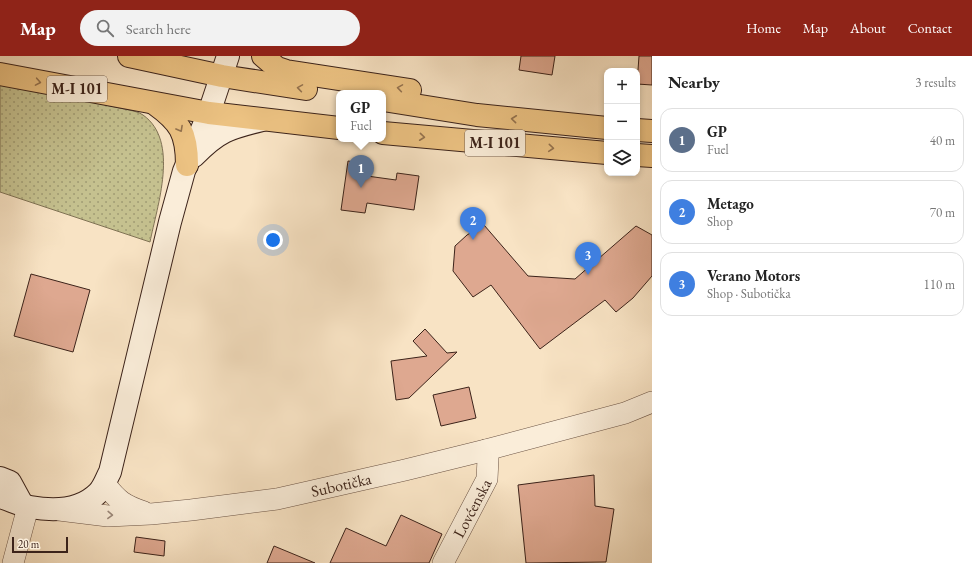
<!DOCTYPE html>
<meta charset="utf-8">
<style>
:root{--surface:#fff;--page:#f2f2f2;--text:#222;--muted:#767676;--line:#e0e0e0;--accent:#8f2418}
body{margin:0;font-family:"EB Garamond",serif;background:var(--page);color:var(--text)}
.controls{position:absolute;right:12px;top:12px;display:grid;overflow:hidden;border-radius:8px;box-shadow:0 2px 6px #0003}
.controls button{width:36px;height:36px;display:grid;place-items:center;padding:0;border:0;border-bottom:1px solid var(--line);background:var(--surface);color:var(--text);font:20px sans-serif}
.scale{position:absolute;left:12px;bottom:10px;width:56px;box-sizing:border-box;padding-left:4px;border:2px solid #3c231a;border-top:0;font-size:11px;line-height:14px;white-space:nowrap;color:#3c231a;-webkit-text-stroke:3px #faedd9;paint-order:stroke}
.you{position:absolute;left:273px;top:184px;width:14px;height:14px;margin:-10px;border:3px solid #fff;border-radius:50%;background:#1a73e8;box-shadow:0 0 0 6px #1a73e833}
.badge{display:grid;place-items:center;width:26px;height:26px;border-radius:50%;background:var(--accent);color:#fff;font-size:13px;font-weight:700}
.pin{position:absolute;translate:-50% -33px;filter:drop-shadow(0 1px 2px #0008)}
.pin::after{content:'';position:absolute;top:21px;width:14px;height:12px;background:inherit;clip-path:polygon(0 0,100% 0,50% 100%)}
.popup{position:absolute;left:336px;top:34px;width:50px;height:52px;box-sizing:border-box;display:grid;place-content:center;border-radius:8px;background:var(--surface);filter:drop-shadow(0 1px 3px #0005);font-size:13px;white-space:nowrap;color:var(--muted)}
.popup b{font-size:15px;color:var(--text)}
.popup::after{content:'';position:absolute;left:50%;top:100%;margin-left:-8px;border:8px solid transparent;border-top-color:var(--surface)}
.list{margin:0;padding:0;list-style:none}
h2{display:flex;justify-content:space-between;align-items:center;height:52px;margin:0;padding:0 16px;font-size:17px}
h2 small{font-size:13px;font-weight:400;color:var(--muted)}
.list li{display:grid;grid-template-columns:26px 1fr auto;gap:12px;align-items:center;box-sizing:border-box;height:64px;margin:0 8px 8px;padding:0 8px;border:1px solid var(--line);border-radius:12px}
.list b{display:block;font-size:15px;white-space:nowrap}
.list p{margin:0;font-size:13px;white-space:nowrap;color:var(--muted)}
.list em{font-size:13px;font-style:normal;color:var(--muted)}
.icon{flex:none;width:22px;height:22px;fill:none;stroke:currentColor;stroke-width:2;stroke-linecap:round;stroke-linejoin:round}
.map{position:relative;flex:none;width:652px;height:507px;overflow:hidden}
header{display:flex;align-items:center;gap:24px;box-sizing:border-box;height:56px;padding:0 20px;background:var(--accent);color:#fff}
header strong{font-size:19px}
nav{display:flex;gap:22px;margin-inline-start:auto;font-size:14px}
.search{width:280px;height:36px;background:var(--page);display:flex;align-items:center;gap:10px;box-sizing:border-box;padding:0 14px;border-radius:22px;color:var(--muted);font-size:15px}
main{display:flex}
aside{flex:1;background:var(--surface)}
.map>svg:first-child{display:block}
.grass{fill:url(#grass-dots);stroke:#807254}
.building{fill:#dea890;stroke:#3c231a}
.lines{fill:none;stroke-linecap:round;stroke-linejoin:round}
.street-casing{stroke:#6b5344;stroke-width:22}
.secondary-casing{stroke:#3c231a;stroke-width:24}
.primary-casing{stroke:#3c231a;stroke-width:24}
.street{stroke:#faedd9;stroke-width:21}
.secondary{stroke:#faedd9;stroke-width:22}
.primary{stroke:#ecc282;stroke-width:22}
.oneway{stroke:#94724e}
.oneway2{stroke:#9b887a}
.labels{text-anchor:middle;stroke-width:4;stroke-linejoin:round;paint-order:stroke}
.shield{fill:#faedd9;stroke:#756053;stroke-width:1}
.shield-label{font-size:15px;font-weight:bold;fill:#3c231a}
.street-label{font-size:16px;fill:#3c231a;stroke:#faedd9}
</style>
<header>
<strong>Map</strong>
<div class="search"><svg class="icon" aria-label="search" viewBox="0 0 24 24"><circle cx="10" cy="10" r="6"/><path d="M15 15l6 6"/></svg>Search here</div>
<nav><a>Home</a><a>Map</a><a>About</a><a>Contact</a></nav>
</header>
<main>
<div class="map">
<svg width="652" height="507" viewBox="0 0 652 507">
<defs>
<pattern id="grass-dots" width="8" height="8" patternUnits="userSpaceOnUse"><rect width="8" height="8" fill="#c5c18f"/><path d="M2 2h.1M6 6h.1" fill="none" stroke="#a19c74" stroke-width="1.8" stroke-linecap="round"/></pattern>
</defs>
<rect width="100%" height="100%" fill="#f8e3c4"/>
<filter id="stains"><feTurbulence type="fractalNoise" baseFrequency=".005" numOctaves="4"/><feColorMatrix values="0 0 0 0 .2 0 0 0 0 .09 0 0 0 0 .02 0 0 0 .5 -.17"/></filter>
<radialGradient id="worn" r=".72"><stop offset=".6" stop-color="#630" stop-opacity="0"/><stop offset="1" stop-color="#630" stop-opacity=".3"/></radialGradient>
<!-- grass -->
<path class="grass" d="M0 26 129 54C133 55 139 56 143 59 180 85 157 150 150 186L0 136Z"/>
<!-- building -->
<g class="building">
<path d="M521 0H555L552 19 519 14Z"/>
<path d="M639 0H652V29L637 28Z"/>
<path d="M348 105 368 108 367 120 396 124 397 117 419 120 414 154 367 147 365 157 341 154Z"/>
<path d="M484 169 528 220 575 223 636 170 652 179V220L633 242 616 256 605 244 540 293 491 229 473 241 453 215 455 190 467 179Z"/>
<path d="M31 218 90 234 73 296 14 280Z"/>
<path d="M425 273 447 297 457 296 409 342 396 344 391 305 427 300 413 285Z"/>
<path d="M469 331 476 362 441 370 433 339Z"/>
<path d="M594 419 595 450 614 453 606 506 526 507 518 429Z"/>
<path d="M401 459 442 478 429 507H330L346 472 386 490Z"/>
<path d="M136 481 165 485 164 500 134 496Z"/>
<path d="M274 490 315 507H267Z"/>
</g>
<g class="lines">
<!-- street casing -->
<g class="street-casing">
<g id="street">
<path d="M105 428C118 445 124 449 144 456"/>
<path id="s1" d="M59 454 108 460 151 458 191 454 277 443 405 414 486 394 625 357 652 346"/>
<path d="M13 507 28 451"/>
<path id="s2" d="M443 507 487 423 488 403 486 394"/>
</g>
</g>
<!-- secondary casing -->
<g class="secondary-casing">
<g id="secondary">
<path d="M194 100C218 75 229 72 262 64"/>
<path d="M0 422 10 426 22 448"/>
<path d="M0 441C10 444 20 449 30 451 52 455 80 455 98 437 104 431 106 423 110 416L170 166 184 115 209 57 228 0"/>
</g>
</g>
<!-- primary casing -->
<g class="primary-casing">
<g id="primary">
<path d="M129 0 222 20 306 33"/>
<path d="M263 0 277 12 286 15 410 34"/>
<path d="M0 18 209 57 339 72"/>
<path d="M383 44 477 59 607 72"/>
<path d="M155 48C180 66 187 77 187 109"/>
<path d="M637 74 652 75"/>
<path d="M383 77 607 97"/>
<path d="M637 99 652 100"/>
</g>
</g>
<!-- street -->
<use href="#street" class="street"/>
<!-- secondary -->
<use href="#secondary" class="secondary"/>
<!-- primary -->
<use href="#primary" class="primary"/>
</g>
<!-- one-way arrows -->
<defs><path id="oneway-chevron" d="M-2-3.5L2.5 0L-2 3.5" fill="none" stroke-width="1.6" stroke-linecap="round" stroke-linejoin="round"/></defs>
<g class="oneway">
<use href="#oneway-chevron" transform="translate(38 26) rotate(10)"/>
<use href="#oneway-chevron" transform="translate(300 32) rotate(-171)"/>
<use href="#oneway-chevron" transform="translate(400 32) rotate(-171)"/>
<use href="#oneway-chevron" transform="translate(514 63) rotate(-174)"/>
<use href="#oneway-chevron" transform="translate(180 73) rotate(61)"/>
<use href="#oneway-chevron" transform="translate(422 81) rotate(6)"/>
<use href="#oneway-chevron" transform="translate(551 92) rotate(5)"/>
</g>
<use class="oneway2" href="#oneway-chevron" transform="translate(110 459) rotate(2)"/>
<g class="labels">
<!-- shield labels -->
<g class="shield">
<rect x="47" y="20" width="60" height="26" rx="3"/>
<rect x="465" y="74" width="60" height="26" rx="3"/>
</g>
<g class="shield-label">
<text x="77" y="38">M-I 101</text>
<text x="495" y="92">M-I 101</text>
</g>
<!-- street labels -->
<g class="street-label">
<text dy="6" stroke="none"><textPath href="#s1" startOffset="285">Subotička</textPath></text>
<text dy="6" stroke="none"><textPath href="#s2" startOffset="62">Lovćenska</textPath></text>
</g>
</g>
<rect width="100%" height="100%" filter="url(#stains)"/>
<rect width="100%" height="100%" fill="url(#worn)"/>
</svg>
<div class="controls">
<button>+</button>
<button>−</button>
<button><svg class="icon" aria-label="layers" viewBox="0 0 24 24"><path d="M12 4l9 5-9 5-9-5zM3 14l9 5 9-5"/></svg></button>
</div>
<div class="scale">20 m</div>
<div class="you"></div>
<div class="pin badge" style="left:361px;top:132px;background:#5c6f8a">1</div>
<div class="popup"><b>GP</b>Fuel</div>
<div class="pin badge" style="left:473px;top:184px;background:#3f7fe0">2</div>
<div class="pin badge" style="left:588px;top:219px;background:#3f7fe0">3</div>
</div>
<aside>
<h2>Nearby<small>3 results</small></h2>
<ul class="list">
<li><span class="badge" style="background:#5c6f8a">1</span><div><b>GP</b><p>Fuel</p></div><em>40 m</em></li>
<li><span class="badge" style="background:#3f7fe0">2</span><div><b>Metago</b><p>Shop</p></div><em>70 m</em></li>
<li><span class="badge" style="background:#3f7fe0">3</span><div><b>Verano Motors</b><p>Shop · Subotička</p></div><em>110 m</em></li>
</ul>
</aside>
</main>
